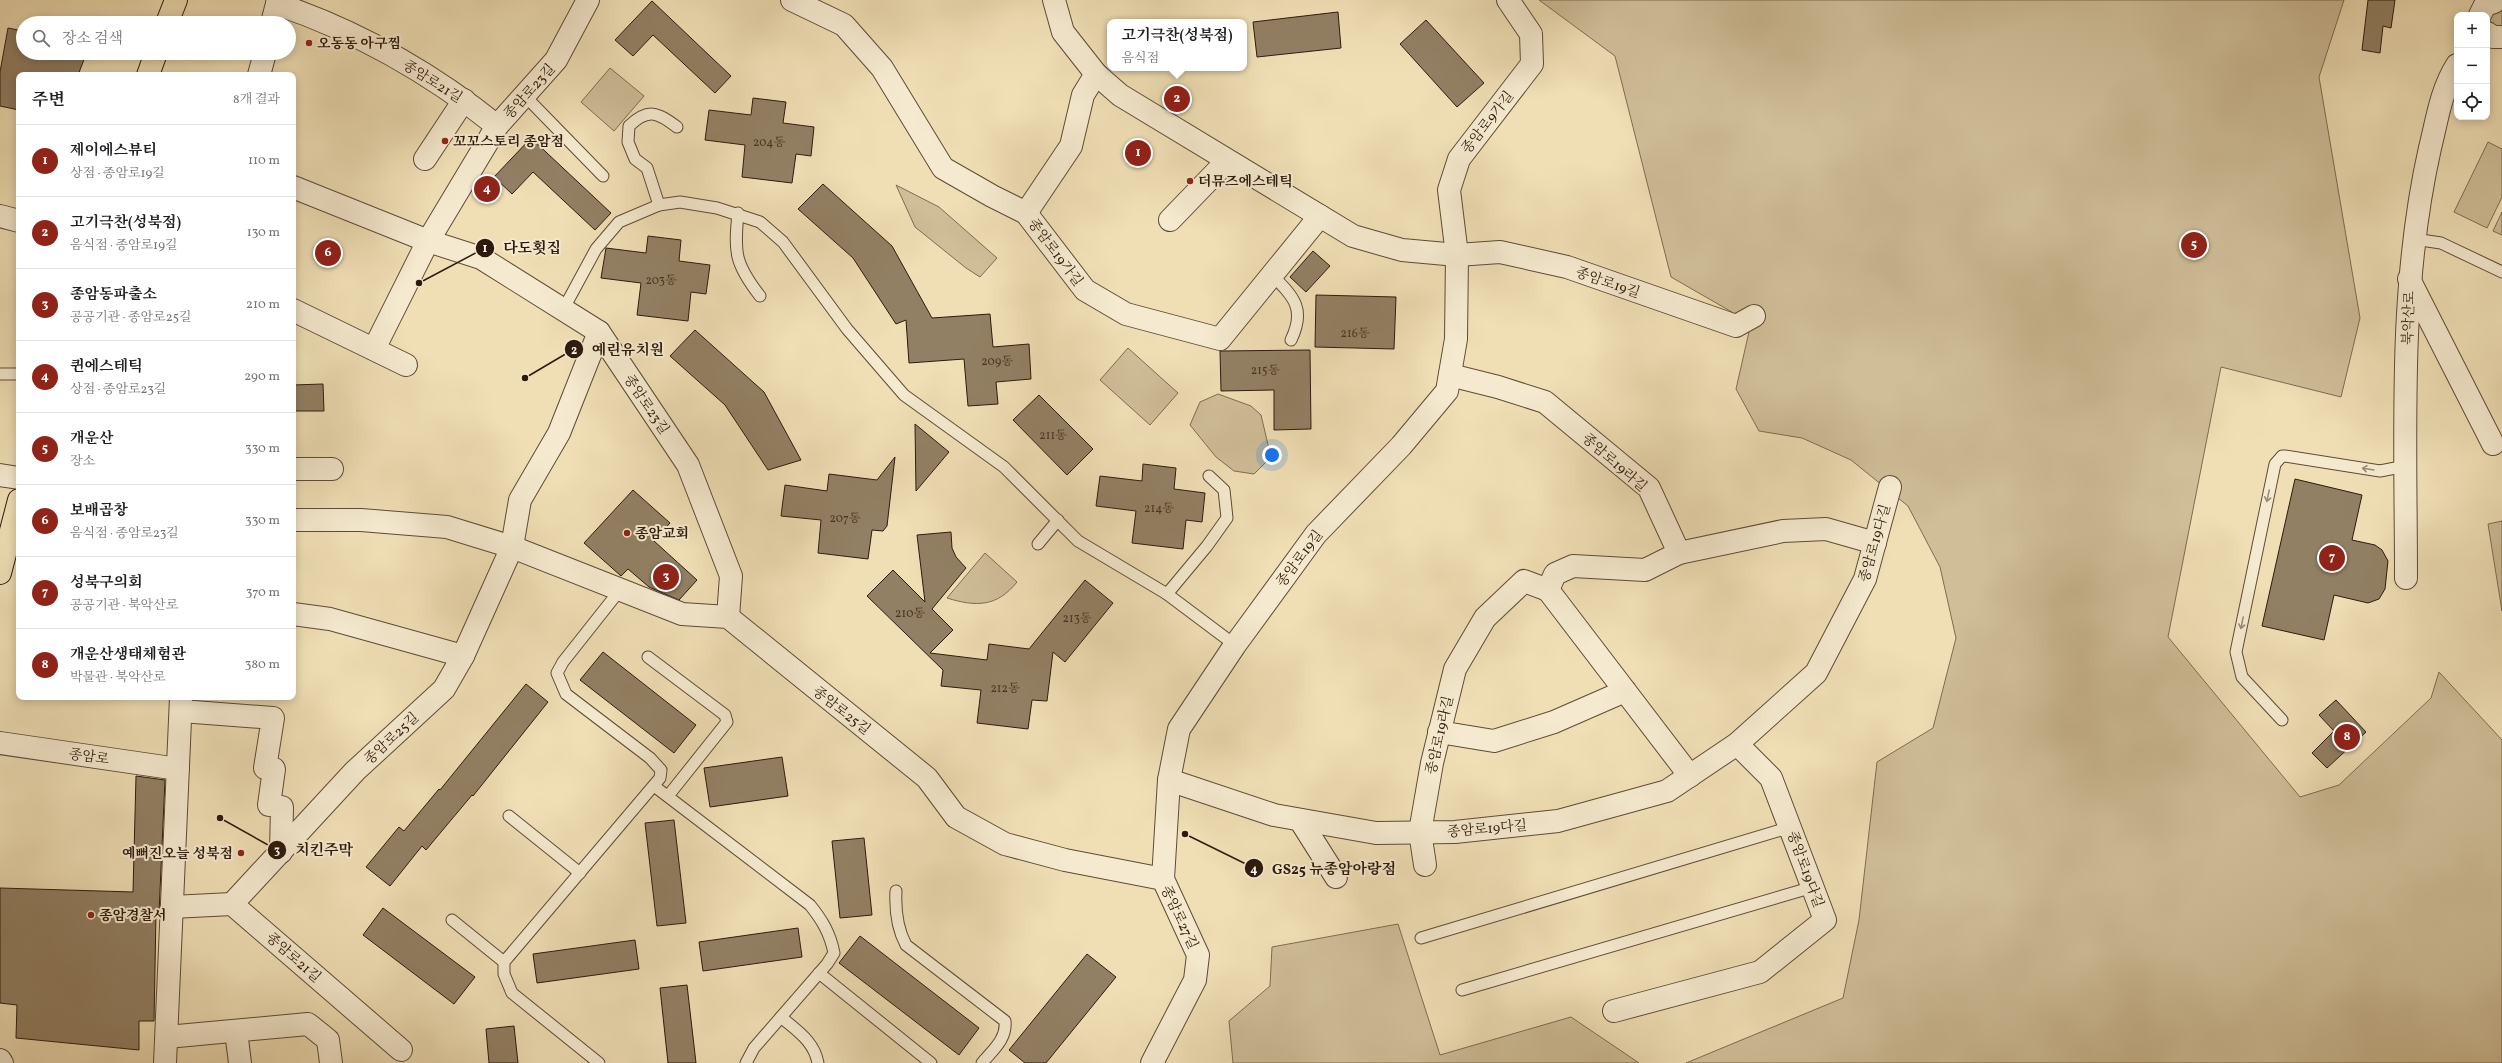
<!DOCTYPE html>
<html lang="ko">
<meta charset="utf-8">
<style>
:root{--surface:#fff;--page:#f2f2f2;--text:#202124;--muted:#757577;--line:#e0e0e0;--accent:#8f2418}
body{margin:0;font-family:Vollkorn,"Noto Serif KR",serif;background:var(--page);color:var(--text)}
.controls{position:absolute;right:12px;top:12px;display:grid;overflow:hidden;border-radius:8px;box-shadow:0 2px 10px #0003}
.controls button{width:36px;height:36px;display:grid;place-items:center;padding:0;border:0;border-bottom:1px solid var(--line);background:var(--surface);color:var(--text);font:20px sans-serif}
.you{position:absolute;left:1272px;top:455px;width:14px;height:14px;margin:-10px;border:3px solid #fff;border-radius:50%;background:#1a73e8;box-shadow:0 0 0 6px #1a73e833}
.badge{display:grid;place-items:center;width:26px;height:26px;border-radius:50%;background:var(--accent);color:#fff;font-size:13px;font-weight:700}
.pin{position:absolute;translate:-50% -50%;border:2px solid #fff;box-shadow:0 1px 4px #0006}
.popup{position:absolute;left:1107px;top:19px;width:140px;height:52px;box-sizing:border-box;display:grid;place-content:center;border-radius:8px;background:var(--surface);filter:drop-shadow(0 1px 3px #0005);font-size:13px;white-space:nowrap;color:var(--muted)}
.popup b{font-size:15px;color:var(--text)}
.popup::after{content:'';position:absolute;left:50%;top:100%;margin-left:-8px;border:8px solid transparent;border-top-color:var(--surface)}
.list{margin:0;padding:0;list-style:none}
h2{display:flex;justify-content:space-between;align-items:center;height:52px;margin:0;padding:0 16px;font-size:17px}
h2 small{font-size:13px;font-weight:400;color:var(--muted)}
.list li{display:grid;grid-template-columns:26px 1fr auto;gap:12px;align-items:center;box-sizing:border-box;height:72px;padding:0 16px;border-top:1px solid var(--line)}
.list b{display:block;font-size:15px;white-space:nowrap}
.list p{margin:0;font-size:13px;white-space:nowrap;color:var(--muted)}
.list em{font-size:13px;font-style:normal;color:var(--muted)}
.icon{flex:none;width:22px;height:22px;fill:none;stroke:currentColor;stroke-width:2;stroke-linecap:round;stroke-linejoin:round}
.map{position:relative;flex:none;width:2502px;height:1063px;overflow:hidden}
.search{position:absolute;background:var(--surface);box-shadow:0 2px 10px #0003;left:16px;top:16px;width:280px;height:44px;display:flex;align-items:center;gap:10px;box-sizing:border-box;padding:0 14px;border-radius:22px;color:var(--muted);font-size:15px}
.panel{position:absolute;background:var(--surface);box-shadow:0 2px 10px #0003;left:16px;top:72px;width:280px;height:628px;border-radius:8px}
.map>svg:first-child{display:block}
.green{fill:#cfbe98;stroke:#7e6c52}
.building{fill:#928064;stroke:#2d1a0c}
.lines{fill:none;stroke-linecap:round;stroke-linejoin:round}
.service-casing{stroke:#5e4b36;stroke-width:13}
.minor-casing{stroke:#5e4b36;stroke-width:24}
.primary-casing{stroke:#2d1a0c;stroke-width:24}
.service{stroke:#f5eacf;stroke-width:11}
.minor{stroke:#f5eacf;stroke-width:22}
.primary{stroke:#f0dfb5;stroke-width:22}
.oneway{stroke:#9b8c77}
.poi-dot{fill:#8f2418;stroke:#f5eacf;stroke-width:1.5}
.labels{text-anchor:middle;stroke-width:4;stroke-linejoin:round;paint-order:stroke}
.number-label{font-size:12px;fill:#463422}
.poi-label{font-size:14px;font-weight:bold;fill:#2d1a0c;stroke:#f5eacf;text-anchor:start}
.street-label{font-size:14px;fill:#2d1a0c;stroke:#f5eacf}
.leader{fill:none;stroke:#2d1a0c;stroke-width:1.5}
.callout-dot{fill:#2d1a0c;stroke:#f5eacf;stroke-width:1.5}
.mark-label{font-size:12px;text-anchor:middle;font-weight:bold;fill:#fff}
.callout-label{font-size:15px;text-anchor:middle;font-weight:bold;fill:#2d1a0c;stroke:#f5eacf;stroke-width:4;stroke-linejoin:round;paint-order:stroke}
</style>
<div class="map">
<svg width="2502" height="1063" viewBox="0 0 2502 1063">
<rect width="100%" height="100%" fill="#f0dfb5"/>
<filter id="stains"><feTurbulence type="fractalNoise" baseFrequency=".005" numOctaves="4"/><feColorMatrix values="0 0 0 0 .2 0 0 0 0 .09 0 0 0 0 .02 0 0 0 .5 -.17"/></filter>
<radialGradient id="worn" r=".72"><stop offset=".6" stop-color="#630" stop-opacity="0"/><stop offset="1" stop-color="#630" stop-opacity=".3"/></radialGradient>
<!-- green -->
<g class="green">
<path d="M1539 0H2344L2319 77 2360 318 2341 397 2221 367 2168 637 2300 797 2339 785 2431 698 2439 672 2502 740V1063H1686L1843 998 1859 920 1877 762 1933 728 1956 638 1940 567 1908 506 1851 460 1802 438 1759 431 1736 389 1751 323 1671 277 1615 56Z"/>
<path d="M2496 10 2502 11V31L2488 27 2487 16Z"/>
<path d="M610 68 644 96 614 131 581 102Z"/>
<path d="M2488 142 2502 149V197L2487 228 2454 212Z"/>
<path d="M896 185 939 207 997 258 980 277 966 268 915 227Z"/>
<path d="M2502 212V235L2493 231Z"/>
<path d="M1128 348 1178 393 1150 425 1100 380Z"/>
<path d="M1218 394 1251 406 1261 415 1269 449 1268 460 1254 474 1234 471 1216 457 1190 425 1200 402Z"/>
<path d="M2502 521V611L2488 524Z"/>
<path d="M985 553 1017 582C997 607 976 607 947 598Z"/>
<path d="M1398 924 1440 1055 1571 1017 1639 1063H1233L1229 1021 1270 986 1272 947Z"/>
</g>
<!-- building -->
<g class="building">
<path d="M2368 0H2395L2391 28 2383 26 2380 53 2362 50Z"/>
<path d="M652 1 731 76 715 93 653 35 633 56 615 40Z"/>
<path d="M1338 12 1341 48 1257 57 1253 22Z"/>
<path d="M1426 20 1484 83 1457 107 1400 44Z"/>
<path d="M8 28 23 31V53H76L85 57 78 75H19V110L0 106V72Z"/>
<path d="M753 98 786 102 783 123 814 127 811 156 796 154 792 183 742 177 745 145 705 140 709 110 751 115Z"/>
<path d="M531 138 611 213 595 230 533 172 512 194 494 177Z"/>
<path d="M823 184 892 246 932 318 990 314 993 347 1029 344 1031 379 996 382 998 404 968 406 964 359 909 363 906 320 896 324 853 258 798 209Z"/>
<path d="M648 236 681 240 679 261 710 265 706 294 691 292 688 321 637 315 641 283 601 278 606 248 646 253Z"/>
<path d="M1313 251 1330 266 1306 292 1290 277Z"/>
<path d="M1316 295 1396 297 1394 349 1315 347Z"/>
<path d="M695 330 764 392 801 460 768 470 725 405 670 356Z"/>
<path d="M1310 350 1311 429 1274 430V390L1221 391 1220 351Z"/>
<path d="M323 384 324 411H293V385Z"/>
<path d="M1039 395 1093 449 1067 475 1013 420Z"/>
<path d="M915 424 949 452 916 491Z"/>
<path d="M895 457 887 526 883 531 872 530 868 559 818 553 821 520 781 516 785 485 827 491 829 474 877 480Z"/>
<path d="M1143 464 1176 468 1174 489 1205 493 1202 522 1186 520 1183 549 1132 543 1136 511 1096 506 1100 476 1142 481Z"/>
<path d="M2295 479 2362 495 2352 540 2375 545 2382 550 2388 561 2385 589 2379 599 2368 603 2334 595 2324 640 2262 626Z"/>
<path d="M633 490 670 523 654 541 697 580 679 600 649 587 628 569 621 576 584 543Z"/>
<path d="M951 532 952 548 956 557 966 568 932 609 953 630 930 653 987 660 989 644 1029 649 1085 580 1113 603 1065 662 1053 652 1047 701 1032 700 1028 729 977 723 981 690 941 686 943 670 867 596 893 570 925 602 917 535Z"/>
<path d="M603 652 696 725 674 753 580 680Z"/>
<path d="M526 684 548 702 473 796 472 795 426 850 422 846 390 886 366 867 399 827 404 831 439 789 440 790Z"/>
<path d="M2336 700 2366 732 2327 768 2312 753 2334 731 2319 715Z"/>
<path d="M782 757 788 796 710 807 704 768Z"/>
<path d="M136 776 165 780 159 913H156L154 1021H139V1050L16 1038 17 1005 0 1003V888L133 892Z"/>
<path d="M674 820 686 923 657 926 645 823Z"/>
<path d="M864 838 872 915 840 918 832 841Z"/>
<path d="M383 908 475 977 454 1004 363 935Z"/>
<path d="M798 928 802 957 703 971 699 942Z"/>
<path d="M860 936 979 1028 959 1055 839 963Z"/>
<path d="M635 940 639 969 537 983 533 954Z"/>
<path d="M1087 954 1116 977 1046 1063H1025L1009 1050Z"/>
<path d="M687 985 696 1063H668L660 988Z"/>
<path d="M514 1026 518 1063H489L486 1029Z"/>
</g>
<g class="lines">
<!-- service casing -->
<g class="service-casing">
<g id="service">
<path d="M525 96 603 176"/>
<path d="M659 205 647 168 635 159 628 142 629 126C648 108 657 112 677 127"/>
<path d="M738 213C734 253 735 264 760 296"/>
<path d="M2414 239 2441 243 2502 272"/>
<path d="M1272 275C1294 297 1306 309 1291 340"/>
<path d="M563 310 596 249 619 222 659 205 680 202 717 208 760 222 783 242 847 329 904 395 1004 467 1078 541 1167 594 1235 645"/>
<path d="M0 374H19"/>
<path d="M1038 544 1058 520"/>
<path d="M1167 594 1207 546 1227 518 1224 490 1209 476"/>
<path d="M648 657 725 715 727 722 668 796"/>
<path d="M2282 720 2242 677 2236 652 2275 464 2282 456H2285L2380 471 2406 466"/>
<path d="M654 786 810 905C822 920 830 933 834 953L827 964 754 1048 746 1063"/>
<path d="M509 816 580 873"/>
<path d="M896 891C895 910 897 928 906 945L1005 1021C1007 1039 993 1050 982 1063"/>
<path d="M452 920 504 962"/>
<path d="M1421 938 1791 827"/>
<path d="M819 973 931 1063"/>
<path d="M1462 990 1813 887"/>
<path d="M781 1017C797 1031 814 1041 818 1063"/>
<path d="M599 1063 512 993 504 974V962L660 778 661 770 650 758 566 694 557 673 563 662 620 590"/>
</g>
</g>
<!-- minor casing -->
<g class="minor-casing">
<g id="minor">
<path d="M792 0 844 25 882 68 943 168 992 196 1026 213 1085 290 1126 314 1220 339 1320 216"/>
<path d="M1054 0 1063 32 1096 74 1120 95 1353 236 1402 250 1457 255 1500 252 1567 267 1736 326 1754 316"/>
<path d="M277 4C357 31 431 73 497 126"/>
<path d="M2480 15 2485 5 2494 2"/>
<path d="M272 23 278 0"/>
<path d="M2487 33 2493 37H2502"/>
<path d="M259 75 265 53"/>
<path d="M425 159 464 100"/>
<path d="M293 187 428 241 481 258 599 332 688 465 731 576 728 617"/>
<path d="M1026 213 1071 146 1083 95 1096 74"/>
<path d="M0 216 19 221"/>
<path d="M1170 220 1227 161"/>
<path d="M2409 279 2493 444"/>
<path d="M293 310 406 365"/>
<path d="M374 349 428 241 497 126 556 60 588 0"/>
<path d="M1450 375 1498 387 1545 402 1649 488 1679 553 1645 570 1573 566 1555 574 1548 590"/>
<path d="M293 469H332"/>
<path d="M0 475 19 478"/>
<path d="M293 520H361L447 527 512 547 682 614 728 617 927 778 956 817 1005 844 1065 860 1163 879"/>
<path d="M1679 553 1783 531 1826 529 1875 543"/>
<path d="M2406 578C2406 435 2398 289 2430 148 2437 120 2441 90 2457 65"/>
<path d="M1548 590 1690 776"/>
<path d="M293 614 330 619 463 656"/>
<path d="M181 711 273 718 265 768 274 769 269 805 282 807 281 852"/>
<path d="M1439 732 1494 741 1554 722 1625 691"/>
<path d="M0 743 178 769"/>
<path d="M1169 780 1274 815 1376 833 1455 832 1558 821 1667 791 1737 744 1816 673 1865 579 1890 487"/>
<path d="M1300 820 1336 877"/>
<path d="M1425 865 1420 832 1432 763 1455 669 1485 618 1524 581 1548 590"/>
<path d="M232 904 355 771 444 689 463 656 512 547 520 500 559 433 599 332"/>
<path d="M172 907 232 904 401 1050"/>
<path d="M1614 1011 1760 972 1825 920 1771 778 1737 744"/>
<path d="M236 1031 240 1063"/>
<path d="M167 1037 308 1024 328 1040 331 1063"/>
<path d="M0 1060 2 1063"/>
<path d="M165 1063 181 697"/>
<path d="M1152 1063 1195 980 1198 955 1163 879 1169 780 1179 729 1235 645 1316 534 1401 446 1447 391 1456 339 1457 255 1449 190 1459 159 1532 64 1531 34 1508 0"/>
</g>
</g>
<!-- primary casing -->
<g class="primary-casing">
<g id="primary">
<path d="M167 23 176 0"/>
<path d="M148 75 156 53"/>
<path d="M0 573 19 500"/>
</g>
</g>
<!-- service -->
<use href="#service" class="service"/>
<!-- minor -->
<use href="#minor" class="minor"/>
<!-- primary -->
<use href="#primary" class="primary"/>
</g>
<!-- one-way arrows -->
<defs><path id="oneway-shaft" d="M-6 0H5M1.5-3L5.5 0L1.5 3" fill="none" stroke-width="1.6" stroke-linecap="round" stroke-linejoin="round"/></defs>
<g class="oneway">
<use href="#oneway-shaft" transform="translate(2368 469) rotate(-171)"/>
<use href="#oneway-shaft" transform="translate(2268 496) rotate(102)"/>
<use href="#oneway-shaft" transform="translate(2242 623) rotate(101)"/>
</g>
<!-- markers -->
<g class="poi-dot">
<circle cx="309" cy="43" r="4"/>
<circle cx="445" cy="141" r="4"/>
<circle cx="1190" cy="181" r="4"/>
<circle cx="627" cy="533" r="4"/>
<circle cx="241" cy="853" r="4"/>
<circle cx="91" cy="915" r="4"/>
</g>
<g class="labels">
<!-- number labels -->
<g class="number-label">
<text x="769" y="146">204동</text>
<text x="661" y="284">203동</text>
<text x="1355" y="337">216동</text>
<text x="997" y="365">209동</text>
<text x="1265" y="374">215동</text>
<text x="1053" y="439">211동</text>
<text x="1159" y="512">214동</text>
<text x="845" y="522">207동</text>
<text x="910" y="617">210동</text>
<text x="1077" y="622">213동</text>
<text x="1005" y="692">212동</text>
</g>
<!-- poi labels -->
<g class="poi-label">
<text x="317" y="48">오동동 아구찜</text>
<text x="453" y="146">꼬꼬스토리 종암점</text>
<text x="1198" y="186">더뮤즈에스테틱</text>
<text x="635" y="538">종암교회</text>
<text x="233" y="858" text-anchor="end">예뻐진오늘 성북점</text>
<text x="99" y="920">종암경찰서</text>
</g>
<!-- street labels -->
<g class="street-label">
<text transform="translate(433 81) rotate(32)" y="5">종암로21길</text>
<text transform="translate(529 91) rotate(-48)" y="5">종암로23길</text>
<text transform="translate(1487 122) rotate(-52)" y="5">종암로9가길</text>
<text transform="translate(1056 252) rotate(53)" y="5">종암로19가길</text>
<text transform="translate(1608 282) rotate(19)" y="5">종암로19길</text>
<text transform="translate(2408 318) rotate(-88)" y="5">북악산로</text>
<text transform="translate(647 404) rotate(56)" y="5">종암로23길</text>
<text transform="translate(1615 462) rotate(41)" y="5">종암로19라길</text>
<text transform="translate(1874 543) rotate(-74)" y="5">종암로19다길</text>
<text transform="translate(1299 558) rotate(-53)" y="5">종암로19길</text>
<text transform="translate(842 710) rotate(38)" y="5">종암로25길</text>
<text transform="translate(1439 735) rotate(-77)" y="5">종암로19라길</text>
<text transform="translate(391 738) rotate(-43)" y="5">종암로25길</text>
<text transform="translate(89 756) rotate(8)" y="5">종암로</text>
<text transform="translate(1487 828) rotate(-5)" y="5">종암로19다길</text>
<text transform="translate(1806 869) rotate(70)" y="5">종암로19다길</text>
<text transform="translate(1180 917) rotate(65)" y="5">종암로27길</text>
<text transform="translate(294 957) rotate(41)" y="5">종암로21길</text>
</g>
</g>
<!-- callouts -->
<path class="leader" d="M419 283L485 248M525 378L574 349M220 818L277 850M1185 834L1254 868"/>
<g class="callout-dot">
<circle cx="419" cy="283" r="4"/>
<circle cx="525" cy="378" r="4"/>
<circle cx="220" cy="818" r="4"/>
<circle cx="1185" cy="834" r="4"/>
<circle cx="485" cy="248" r="10"/>
<circle cx="574" cy="349" r="10"/>
<circle cx="277" cy="850" r="10"/>
<circle cx="1254" cy="868" r="10"/>
</g>
<g class="mark-label">
<text x="485" y="252">1</text>
<text x="574" y="354">2</text>
<text x="277" y="854">3</text>
<text x="1254" y="873">4</text>
</g>
<g class="callout-label">
<text x="532" y="253">다도횟집</text>
<text x="628" y="355">예린유치원</text>
<text x="324" y="855">치킨주막</text>
<text x="1334" y="874">GS25 뉴종암아랑점</text>
</g>
<rect width="100%" height="100%" filter="url(#stains)"/>
<rect width="100%" height="100%" fill="url(#worn)"/>
</svg>
<div class="controls">
<button>+</button>
<button>−</button>
<button><svg class="icon" aria-label="locate" viewBox="0 0 24 24"><circle cx="12" cy="12" r="6"/><path d="M12 2v4M12 18v4M2 12h4M18 12h4"/></svg></button>
</div>
<div class="you"></div>
<div class="pin badge" style="left:1138px;top:153px">1</div>
<div class="pin badge" style="left:1177px;top:99px">2</div>
<div class="popup"><b>고기극찬(성북점)</b>음식점</div>
<div class="pin badge" style="left:666px;top:577px">3</div>
<div class="pin badge" style="left:487px;top:189px">4</div>
<div class="pin badge" style="left:2194px;top:245px">5</div>
<div class="pin badge" style="left:328px;top:253px">6</div>
<div class="pin badge" style="left:2332px;top:558px">7</div>
<div class="pin badge" style="left:2347px;top:737px">8</div>
<div class="search"><svg class="icon" aria-label="search" viewBox="0 0 24 24"><circle cx="10" cy="10" r="6"/><path d="M15 15l6 6"/></svg>장소 검색</div>
<section class="panel">
<h2>주변<small>8개 결과</small></h2>
<ul class="list">
<li><span class="badge">1</span><div><b>제이에스뷰티</b><p>상점 · 종암로19길</p></div><em>110 m</em></li>
<li><span class="badge">2</span><div><b>고기극찬(성북점)</b><p>음식점 · 종암로19길</p></div><em>130 m</em></li>
<li><span class="badge">3</span><div><b>종암동파출소</b><p>공공기관 · 종암로25길</p></div><em>210 m</em></li>
<li><span class="badge">4</span><div><b>퀸에스테틱</b><p>상점 · 종암로23길</p></div><em>290 m</em></li>
<li><span class="badge">5</span><div><b>개운산</b><p>장소</p></div><em>330 m</em></li>
<li><span class="badge">6</span><div><b>보배곱창</b><p>음식점 · 종암로23길</p></div><em>330 m</em></li>
<li><span class="badge">7</span><div><b>성북구의회</b><p>공공기관 · 북악산로</p></div><em>370 m</em></li>
<li><span class="badge">8</span><div><b>개운산생태체험관</b><p>박물관 · 북악산로</p></div><em>380 m</em></li>
</ul>
</section>
</div>
